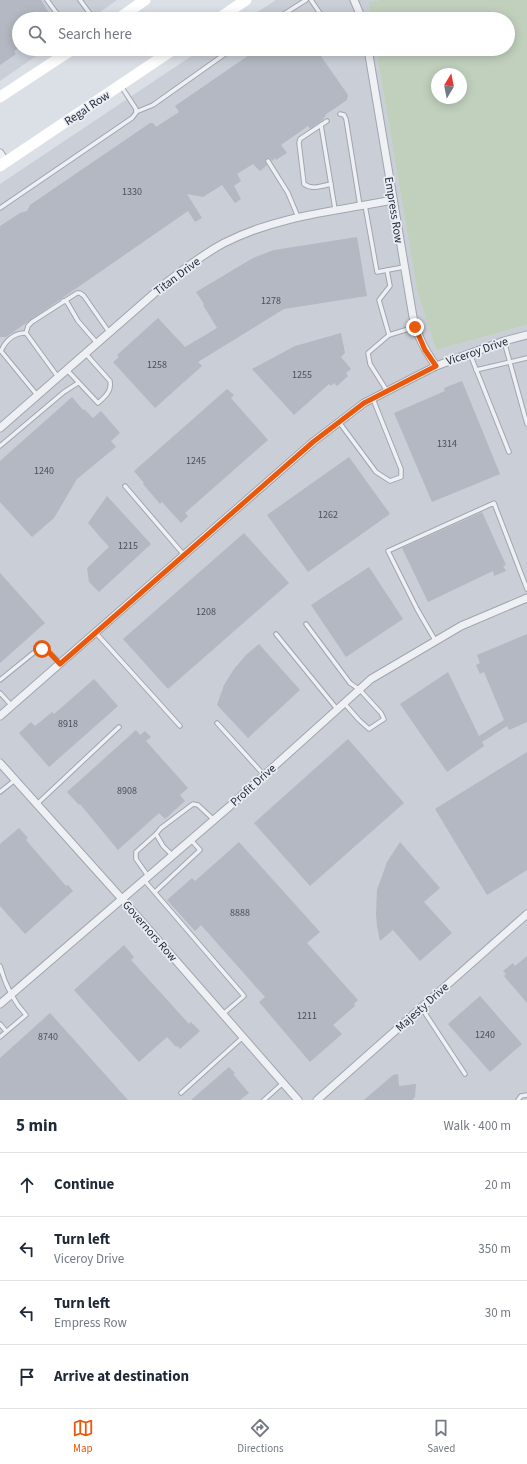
<!DOCTYPE html>
<meta charset="utf-8">
<style>
:root{--surface:#fff;--page:#f2f2f3;--text:#1f2937;--muted:#747a83;--line:#e0e1e3;--accent:#ea580c}
body{margin:0;font-family:"Source Sans 3",sans-serif;background:var(--page);color:var(--text)}
.compass{position:absolute;left:431px;top:68px;width:36px;height:36px;border-radius:50%;background:var(--surface);box-shadow:0 2px 10px #0003;rotate:10deg}
.stop{position:absolute;width:12px;height:12px;margin:-9px;border:3px solid #ea580c;border-radius:50%;background:#fff}
.stop.end{background:#ea580c;border-color:#fff;box-shadow:0 1px 4px #0008}
.list{margin:0;padding:0;list-style:none}
h2{display:flex;justify-content:space-between;align-items:center;height:52px;margin:0;padding:0 16px;font-size:17px}
h2 small{font-size:13px;font-weight:400;color:var(--muted)}
.list li{display:grid;grid-template-columns:26px 1fr auto;gap:12px;align-items:center;box-sizing:border-box;height:64px;padding:0 16px;border-top:1px solid var(--line)}
.list b{display:block;font-size:15px;white-space:nowrap}
.list p{margin:0;font-size:13px;white-space:nowrap;color:var(--muted)}
.list em{font-size:13px;font-style:normal;color:var(--muted)}
.icon{flex:none;width:22px;height:22px;fill:none;stroke:currentColor;stroke-width:2;stroke-linecap:round;stroke-linejoin:round}
.map{position:relative;flex:none;width:527px;height:1100px;overflow:hidden}
.search{position:absolute;background:var(--surface);box-shadow:0 2px 10px #0003;left:12px;right:12px;top:12px;height:44px;display:flex;align-items:center;gap:10px;box-sizing:border-box;padding:0 14px;border-radius:22px;color:var(--muted);font-size:15px}
.sheet{height:308px;background:var(--surface)}
nav{display:flex;justify-content:space-around;align-items:center;box-sizing:border-box;height:56px;border-top:1px solid var(--line);background:var(--surface);font-size:11px;color:var(--muted)}
nav a{display:grid;justify-items:center;gap:2px}
nav .on{color:var(--accent)}
.map>svg:first-child{display:block}
.built{fill:#c9ced7}
.green{fill:#c1d0bd;fill-rule:evenodd}
.building{fill:#b3b8c2}
.lines{fill:none;stroke-linecap:round;stroke-linejoin:round}
.lane-casing{stroke:#a1a6af;stroke-width:5.5}
.street-casing{stroke:#a1a6af;stroke-width:9}
.lane{stroke:#eef0f4;stroke-width:3.5}
.street{stroke:#eef0f4;stroke-width:7}
.secondary{stroke:#fff;stroke-width:11}
.route{stroke:#ea580c;stroke-width:5}
.labels{text-anchor:middle;stroke-width:3.5;stroke-linejoin:round;paint-order:stroke}
.number-label{font-size:10px;fill:#49505d}
.street-label{font-size:12px;fill:#262d3b;stroke:#eaeef4}
</style>
<div class="map">
<svg width="527" height="1100" viewBox="0 0 527 1100">
<rect width="100%" height="100%" fill="#dbdfe6"/>
<!-- built -->
<g class="built">
<path d="M0 0H117L90 19H19V49H46L0 81Z"/>
<path d="M276 0H380L368 2 371 19H247Z"/>
<path d="M202 49H376L417 291 436 350 527 325V1100H0V184Z"/>
</g>
<!-- green -->
<path class="green" d="M380 0H527V325L436 350 417 291 376 49H508V19H371L368 2ZM437 74H461V98H437Z"/>
<!-- building -->
<g class="building">
<path d="M0 0H41L53 19H19V48L14 51 16 54 0 65Z"/>
<path d="M258 49H264L266 52 270 49H316L348 95 347 100 325 115 326 116 323 118 324 119 310 129 308 126 281 145 287 153 276 160 275 158 272 161 270 158H267L265 161 267 165 260 171 253 164 237 174 241 181 234 186 241 199 235 203 222 185 203 197 187 194 202 218 195 222 188 211 6 337H0V226L20 213 27 211 30 205 150 123H153L156 127 179 112 175 106Z"/>
<path d="M357 237 367 296 284 309 198 362 202 366 155 408 113 362 119 357 117 355 158 318 185 347 217 328 203 305 204 304 196 292 253 258 274 250Z"/>
<path d="M341 333 345 353 341 357 351 369 346 373 348 376 337 386 334 383 331 386 329 384 294 415 252 369 295 346Z"/>
<path d="M462 381 500 474 432 502 394 413 445 391 444 388Z"/>
<path d="M227 389 234 395 231 398 268 440 185 513 188 516 181 523 162 502 160 504 143 484 144 483 134 471Z"/>
<path d="M72 397 83 410 84 409 93 418 101 411 120 433 111 441 116 447 77 479 54 518 32 537 0 502V461Z"/>
<path d="M349 457 390 514 308 572 267 515Z"/>
<path d="M107 496 151 544 99 592 89 582 87 568 109 547 88 523Z"/>
<path d="M482 512 506 565 503 566 506 571 494 576 493 571 428 602 402 548Z"/>
<path d="M244 533 289 583 168 689 123 639Z"/>
<path d="M369 567 403 619 346 657 311 605Z"/>
<path d="M0 573 45 623 0 663Z"/>
<path d="M527 634V722L509 730 507 726 482 742 484 746 447 772 400 704 448 672 479 736 504 720 484 672 480 674 476 665 480 663 477 655Z"/>
<path d="M259 644 300 690 248 738 217 705 224 685 234 669 246 655Z"/>
<path d="M94 679 118 706 49 767 19 733 31 722 35 726 52 712 54 714Z"/>
<path d="M136 730 140 735 145 731 151 737 146 741 188 788 180 795 185 801 165 819 159 813 118 850 80 804 79 805 67 792Z"/>
<path d="M348 739 404 803 310 886 254 823Z"/>
<path d="M527 752V870L487 895 435 809Z"/>
<path d="M19 828 28 838 26 840 66 886 68 885 73 891 25 934 0 906V844Z"/>
<path d="M239 842 320 932 307 943 358 1000 354 1004 355 1006 333 1025 342 1034 310 1062 259 1002 265 997 201 925 195 931 167 900 192 878 195 881Z"/>
<path d="M400 842 440 888 424 902 452 933 420 961 393 930 380 941 377 926 376 914 377 890 387 862Z"/>
<path d="M124 945 134 957 131 960 189 1024 191 1022 200 1031 180 1049 178 1046 176 1047 167 1037 139 1062 74 990Z"/>
<path d="M527 956V1003L504 976 506 974 503 971 513 963 515 966Z"/>
<path d="M480 996 522 1044 490 1072 448 1024Z"/>
<path d="M50 1013 128 1100H0V1058Z"/>
<path d="M229 1067 235 1073 233 1074 249 1093 240 1100H191Z"/>
<path d="M398 1074 399 1086 416 1084 415 1097 412 1100H364L393 1075Z"/>
</g>
<g class="lines">
<!-- lane casing -->
<g class="lane-casing">
<g id="lane">
<path d="M47 0 61 19"/>
<path d="M80 0 94 19"/>
<path d="M311 0 324 19"/>
<path d="M276 19 306 0"/>
<path d="M136 112 153 105 232 49"/>
<path d="M340 114 344 115 346 119 360 206"/>
<path d="M327 121 321 125 335 209"/>
<path d="M321 125 300 139 299 143 304 184C312 190 322 186 331 184"/>
<path d="M268 161 288 193 298 217"/>
<path d="M365 205 377 272 404 267"/>
<path d="M0 208 132 118 136 113V109L121 86"/>
<path d="M387 270 390 286 379 300 389 335 415 327"/>
<path d="M63 301 67 302 78 321 97 343"/>
<path d="M26 333 28 326 32 322 77 293H80L84 296 109 332"/>
<path d="M26 333 58 377"/>
<path d="M504 341 527 424"/>
<path d="M1 351 37 395"/>
<path d="M1 351C6 340 13 333 26 333"/>
<path d="M470 354 509 452"/>
<path d="M67 370 98 403C105 397 112 391 110 381L86 354"/>
<path d="M476 370 527 358"/>
<path d="M387 391 370 364 368 353 389 335"/>
<path d="M339 422 376 472 390 481 401 477V469L373 399"/>
<path d="M0 446 64 392 78 383"/>
<path d="M125 486 184 555"/>
<path d="M306 624 350 683 360 690 381 713 384 719 369 729 359 720 344 703"/>
<path d="M96 633 180 726"/>
<path d="M276 634 337 709"/>
<path d="M435 640 417 609 388 551 494 503 527 589"/>
<path d="M0 680 37 650H47L60 663"/>
<path d="M0 693 12 706"/>
<path d="M217 723 264 775"/>
<path d="M0 792 15 780"/>
<path d="M37 804 119 727"/>
<path d="M173 856 163 846 156 834 161 828 193 804 198 805 214 820"/>
<path d="M148 876 136 859V852L156 834"/>
<path d="M144 880 244 996 223 1014"/>
<path d="M155 892 200 850 191 840"/>
<path d="M0 966C5 984 13 1001 26 1015L0 1037"/>
<path d="M421 1007 465 1074"/>
<path d="M0 1024 6 1031"/>
<path d="M181 1093 243 1037"/>
<path d="M264 1100 283 1083"/>
<path d="M518 1100 521 1096 527 1095"/>
</g>
</g>
<!-- street casing -->
<g class="street-casing">
<g id="street">
<path d="M354 0 362 19"/>
<path d="M368 49 413 317C417 336 425 350 436 366"/>
<path d="M0 153 6 162"/>
<path d="M0 428 166 283C184 269 203 254 224 243 277 216 335 211 393 200"/>
<path d="M0 716 313 442 364 403 436 366 504 341 527 335"/>
<path d="M0 763 122 899 298 1100"/>
<path d="M0 1004 230 806 371 679 461 626 527 598"/>
<path d="M317 1100 527 914"/>
</g>
</g>
<!-- lane -->
<use href="#lane" class="lane"/>
<!-- street -->
<use href="#street" class="street"/>
<!-- secondary -->
<g class="secondary">
<path d="M118 19 145 0"/>
<path d="M218 19 246 0"/>
<path d="M0 97 73 49"/>
<path d="M0 166 174 49"/>
</g>
</g>
<g class="lines">
<!-- route -->
<path class="route" d="M42 649 47 650 60 664 313 442 364 403 436 366 425 350 415 327"/>
</g>
<g class="labels">
<!-- number labels -->
<g class="number-label">
<text x="132" y="195">1330</text>
<text x="271" y="304">1278</text>
<text x="157" y="368">1258</text>
<text x="302" y="378">1255</text>
<text x="447" y="447">1314</text>
<text x="196" y="464">1245</text>
<text x="44" y="474">1240</text>
<text x="328" y="518">1262</text>
<text x="128" y="549">1215</text>
<text x="206" y="615">1208</text>
<text x="68" y="727">8918</text>
<text x="127" y="794">8908</text>
<text x="240" y="916">8888</text>
<text x="307" y="1019">1211</text>
<text x="485" y="1038">1240</text>
<text x="48" y="1040">8740</text>
</g>
<!-- street labels -->
<g class="street-label">
<text transform="translate(87 108) rotate(-34)" y="4">Regal Row</text>
<text transform="translate(394 210) rotate(81)" y="4">Empress Row</text>
<text transform="translate(177 276) rotate(-37)" y="4">Titan Drive</text>
<text transform="translate(477 351) rotate(-19)" y="4">Viceroy Drive</text>
<text transform="translate(253 785) rotate(-42)" y="4">Profit Drive</text>
<text transform="translate(150 931) rotate(49)" y="4">Governors Row</text>
<text transform="translate(422 1007) rotate(-42)" y="4">Majesty Drive</text>
</g>
</g>
</svg>
<svg class="compass" viewBox="-18 -18 36 36"><path d="M0-13l5 13h-10z" fill="#e53935"/><path d="M0 13l5-13h-10z" fill="#747a83"/></svg>
<div class="stop" style="left:42px;top:649px"></div>
<div class="stop end" style="left:415px;top:327px"></div>
<div class="search"><svg class="icon" aria-label="search" viewBox="0 0 24 24"><circle cx="10" cy="10" r="6"/><path d="M15 15l6 6"/></svg>Search here</div>
</div>
<section class="sheet">
<h2>5 min<small>Walk · 400 m</small></h2>
<ul class="list">
<li><svg class="icon" aria-label="ahead" viewBox="0 0 24 24"><path d="M12 20V5M6 11l6-6 6 6"/></svg><div><b>Continue</b></div><em>20 m</em></li>
<li><svg class="icon" aria-label="left" viewBox="0 0 24 24"><path d="M17 20v-9H6M10 6l-5 5 5 5"/></svg><div><b>Turn left</b><p>Viceroy Drive</p></div><em>350 m</em></li>
<li><svg class="icon" aria-label="left" viewBox="0 0 24 24"><path d="M17 20v-9H6M10 6l-5 5 5 5"/></svg><div><b>Turn left</b><p>Empress Row</p></div><em>30 m</em></li>
<li><svg class="icon" aria-label="arrive" viewBox="0 0 24 24"><path d="M6 21V4h12l-3 4 3 4H6"/></svg><div><b>Arrive at destination</b></div></li>
</ul>
</section>
<nav>
<a class="on"><svg class="icon" aria-label="map" viewBox="0 0 24 24"><path d="M3 6l6-2 6 2 6-2v14l-6 2-6-2-6 2zM9 4v14M15 6v14"/></svg>Map</a>
<a><svg class="icon" aria-label="directions" viewBox="0 0 24 24"><path d="M12 3l9 9-9 9-9-9zM9 14v-3h6M13 9l2 2-2 2"/></svg>Directions</a>
<a><svg class="icon" aria-label="saved" viewBox="0 0 24 24"><path d="M7 4h10v16l-5-4-5 4z"/></svg>Saved</a>
</nav>
